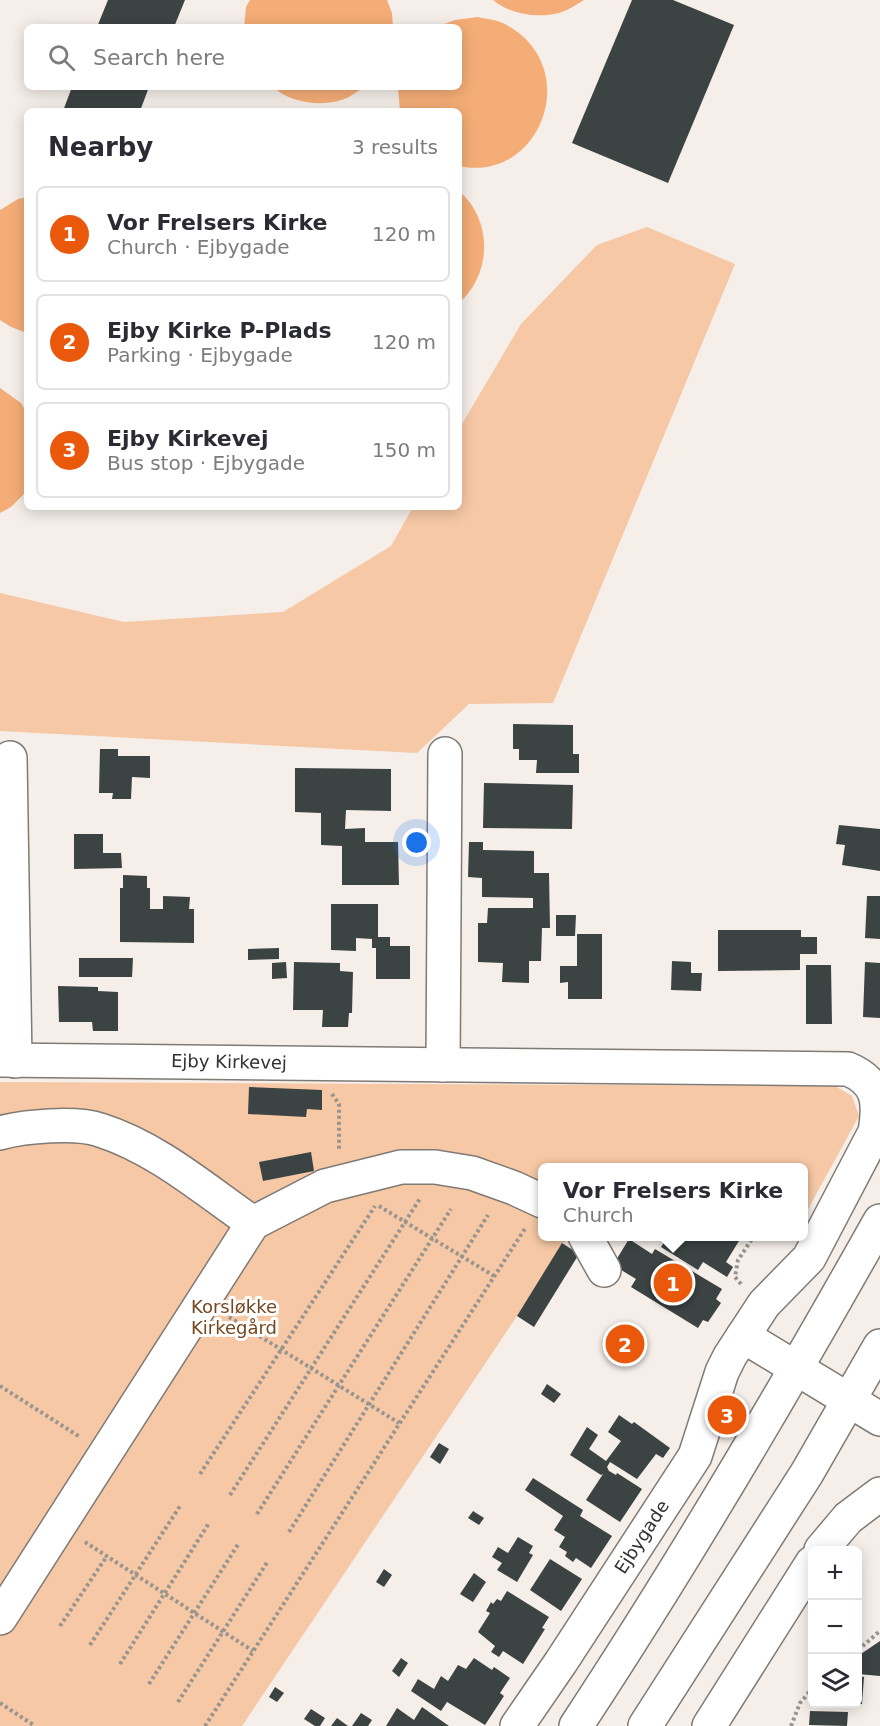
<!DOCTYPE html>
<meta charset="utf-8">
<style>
:root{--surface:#fff;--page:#f2f2f3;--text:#2b2b33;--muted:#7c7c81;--line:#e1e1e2;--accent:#ea580c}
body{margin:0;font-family:"DejaVu Sans",sans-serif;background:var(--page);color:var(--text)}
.controls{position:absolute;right:18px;bottom:18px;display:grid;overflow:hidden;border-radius:9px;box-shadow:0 3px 15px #0003}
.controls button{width:54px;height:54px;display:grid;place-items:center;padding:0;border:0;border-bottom:2px solid var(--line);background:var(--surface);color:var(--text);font:30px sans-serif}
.you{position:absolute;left:417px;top:843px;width:21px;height:21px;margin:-15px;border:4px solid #fff;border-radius:50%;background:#1a73e8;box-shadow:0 0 0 9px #1a73e833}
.badge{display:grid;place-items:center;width:39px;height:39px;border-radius:50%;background:var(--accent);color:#fff;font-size:20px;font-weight:700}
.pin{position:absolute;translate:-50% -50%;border:3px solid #fff;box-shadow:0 2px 6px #0006}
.popup{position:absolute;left:538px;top:1163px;width:270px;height:78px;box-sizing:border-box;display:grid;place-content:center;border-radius:9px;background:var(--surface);filter:drop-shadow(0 2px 4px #0005);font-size:20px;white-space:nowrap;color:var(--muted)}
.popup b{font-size:22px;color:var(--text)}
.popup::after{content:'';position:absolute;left:50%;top:100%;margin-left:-12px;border:12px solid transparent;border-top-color:var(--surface)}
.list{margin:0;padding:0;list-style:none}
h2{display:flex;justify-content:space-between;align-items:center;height:78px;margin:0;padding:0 24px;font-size:26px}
h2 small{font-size:20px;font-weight:400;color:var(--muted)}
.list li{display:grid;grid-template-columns:39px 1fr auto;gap:18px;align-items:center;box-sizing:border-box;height:96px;margin:0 12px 12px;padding:0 12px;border:2px solid var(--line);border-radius:9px}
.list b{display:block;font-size:22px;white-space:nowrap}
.list p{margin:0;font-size:20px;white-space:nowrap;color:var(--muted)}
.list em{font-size:20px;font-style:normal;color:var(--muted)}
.icon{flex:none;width:33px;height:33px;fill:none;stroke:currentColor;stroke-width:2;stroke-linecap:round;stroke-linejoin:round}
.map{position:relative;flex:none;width:880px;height:1726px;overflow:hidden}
.search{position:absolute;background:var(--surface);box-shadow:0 3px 15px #0003;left:24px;top:24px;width:438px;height:66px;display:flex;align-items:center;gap:15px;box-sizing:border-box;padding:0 21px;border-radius:9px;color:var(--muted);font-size:22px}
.panel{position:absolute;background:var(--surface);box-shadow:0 3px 15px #0003;left:24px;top:108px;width:438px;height:402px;border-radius:9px}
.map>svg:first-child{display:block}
.green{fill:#f6c8a5}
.water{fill:#f4ad76}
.building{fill:#3c4443}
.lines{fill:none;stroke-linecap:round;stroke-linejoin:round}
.minor-casing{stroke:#807a75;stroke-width:36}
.major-casing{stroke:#807a75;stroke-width:36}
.path{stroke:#989490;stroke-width:4;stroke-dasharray:3 3;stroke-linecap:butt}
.minor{stroke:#fff;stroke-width:33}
.major{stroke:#fff;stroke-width:33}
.labels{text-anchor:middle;stroke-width:6;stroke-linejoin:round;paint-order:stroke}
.street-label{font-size:18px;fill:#343230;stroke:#fff}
.park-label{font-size:18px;fill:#75471f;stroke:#fff}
</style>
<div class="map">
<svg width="880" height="1726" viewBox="0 0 880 1726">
<rect width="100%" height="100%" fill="#f5eee9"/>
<!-- green -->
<g class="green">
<path d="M647 227 735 264 553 703 469 704 417 753 0 731V593L124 622 283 612 391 546 413 507H459V429L521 324 597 245Z"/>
<path d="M0 1082 835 1086 852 1096 859 1116 807 1211 804 1209V1168H542V1236L576 1237 562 1243 517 1316 242 1726H0Z"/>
</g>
<!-- water -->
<g class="water">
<path d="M250 0H387L392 13 393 27H244L246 7Z"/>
<path d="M493 0H584C577 4 570 9 562 12 540 19 511 15 493 0Z"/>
<path d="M478 17C487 19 497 20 505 24 585 66 541 184 459 166V111H400L398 88 459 87V27H437L455 20Z"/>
<path d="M273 87H365C359 90 354 94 349 97 326 108 291 104 273 87Z"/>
<path d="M459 191C493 220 492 274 459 303Z"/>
<path d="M27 197V333L11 327 0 320V210L18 199Z"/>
<path d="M0 388 21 403 27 413V491L11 507 0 513Z"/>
</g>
<!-- building -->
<g class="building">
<path d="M108 0H185L174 27H97Z"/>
<path d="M632 0H673L734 25 668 183 572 143Z"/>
<path d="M72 87H149L140 111H63Z"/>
<path d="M513 724 573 725V754H579V773H536L537 760H519V749H513Z"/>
<path d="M100 749H118V756H150V778L132 777 131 799H112L113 793H99Z"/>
<path d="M295 768 391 769V811L346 810 345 829 365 828V842H398L399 885H342V846L321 845V813L295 812Z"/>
<path d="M484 783 573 785 572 829 483 828Z"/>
<path d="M839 825 880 829V871L842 865 845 845 836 844Z"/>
<path d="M74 834H103V853H121L122 868 74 869Z"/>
<path d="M469 842H483V850L534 851V873H549L550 928H542L541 961H529V983L502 982 503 963 478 962V923H487L488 908H533V898L482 897V878L468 877Z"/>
<path d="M123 875 147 876V888H150V909H163V896L190 897 189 909H194V943L120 942V888H123Z"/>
<path d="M867 896H880V939L865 938Z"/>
<path d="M331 904H378V937H390V946H410V979H376V948H372V939L356 938V951L331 950Z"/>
<path d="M556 915H576L575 936H556Z"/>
<path d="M718 930H801V937H817V954H800V970L718 971Z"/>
<path d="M577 934H602V999H568V982L560 983V966H577Z"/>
<path d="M279 948V959L248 960V949Z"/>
<path d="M79 958H133L132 977H79Z"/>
<path d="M672 961 691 962V973H702L701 991 671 990Z"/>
<path d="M286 962 287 978 272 979V963Z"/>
<path d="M294 962 340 963V971L353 972 352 1013H349L348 1027H322L323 1010H293Z"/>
<path d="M865 962 880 963V1018L863 1017Z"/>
<path d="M806 965H831L832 1024H806Z"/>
<path d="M58 986 98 987V991L118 992V1031H93L92 1022H59Z"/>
<path d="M249 1087 322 1090V1110L307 1109 306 1117 248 1114Z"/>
<path d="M311 1152 314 1171 263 1181 259 1162Z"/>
<path d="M668 1236H742L726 1262 733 1267 727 1277 703 1262 698 1270 661 1247Z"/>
<path d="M629 1239 652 1254 655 1249 722 1289 716 1299 721 1303 708 1322 703 1320 698 1328 631 1287 636 1279 613 1265Z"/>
<path d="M562 1243 579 1254 534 1327 517 1316Z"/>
<path d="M547 1384 561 1394 554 1403 541 1394Z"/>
<path d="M619 1415 632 1424 634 1422 670 1448 663 1458 656 1454 637 1479 610 1462 607 1467 609 1471 616 1475 617 1473 642 1489 620 1522 586 1500 603 1474 601 1475 570 1455 587 1427 598 1435 589 1449 606 1461 621 1441 608 1432Z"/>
<path d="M439 1443 449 1449 440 1464 430 1457Z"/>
<path d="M533 1478 583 1510 580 1516 612 1536 591 1568 576 1558 573 1562 565 1556 567 1552 559 1547 565 1537 554 1530 563 1516 525 1490Z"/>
<path d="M473 1511 484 1518 479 1525 468 1518Z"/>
<path d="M518 1537 533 1546 529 1553 533 1555 517 1582 497 1570 502 1563 492 1557 498 1547 508 1553Z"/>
<path d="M550 1559 582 1579 561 1611 530 1590Z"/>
<path d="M384 1569 392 1575 384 1587 376 1582Z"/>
<path d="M474 1573 486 1582 473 1602 460 1594Z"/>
<path d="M507 1591 549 1617 542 1628 545 1629 523 1664 503 1651 499 1657 491 1652 495 1646 478 1632 490 1613 486 1611 491 1602 493 1604 497 1599 501 1601Z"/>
<path d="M880 1641V1676L858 1674V1656Z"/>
<path d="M401 1658 408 1663 399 1677 392 1671Z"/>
<path d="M474 1658 492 1670 494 1667 510 1678 500 1693 504 1696 485 1725 447 1702 441 1711 411 1691 418 1679 434 1689 441 1676 448 1681 458 1665 466 1669Z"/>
<path d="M858 1676 864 1677 862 1704H858Z"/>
<path d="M275 1687 284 1693 277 1702 269 1697Z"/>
<path d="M422 1707 449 1726H386L397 1708 414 1720Z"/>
<path d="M311 1709 325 1718 320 1726H315L304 1719Z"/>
<path d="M810 1711 848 1712 847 1726 809 1725Z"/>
<path d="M361 1713 372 1720 368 1726H352Z"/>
<path d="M337 1718 348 1726H331Z"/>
</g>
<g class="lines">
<!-- minor casing -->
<g class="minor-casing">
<g id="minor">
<path d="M10 758 15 1061"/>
<path d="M0 1060 848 1069C879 1082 880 1102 875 1132L809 1258 764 1304 730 1356 722 1372 695 1456 561 1662 517 1726"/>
<path d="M443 1065 445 754"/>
<path d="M0 1133C24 1126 77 1122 100 1130 157 1148 205 1190 253 1223"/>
<path d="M585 1236 604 1270"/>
<path d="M743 1336 880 1419"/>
<path d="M821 1550 848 1518 880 1494"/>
<path d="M0 1618 253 1223 325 1186 401 1167H435L472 1173 514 1188 542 1201"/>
<path d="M709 1726 812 1563"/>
</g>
</g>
<!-- major casing -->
<g class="major-casing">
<g id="major">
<path d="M576 1726C684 1562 784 1392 880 1221"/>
<path d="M645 1726 807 1473 880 1346"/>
</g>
</g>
<!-- path -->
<g class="path">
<path d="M332 1094 339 1104V1151"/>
<path d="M379 1206 494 1276"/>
<path d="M741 1284 735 1277 738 1260 754 1236"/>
<path d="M229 1317 399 1423"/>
<path d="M0 1386 80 1437"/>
<path d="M200 1474 375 1206"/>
<path d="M230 1495 421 1197"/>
<path d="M257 1514 451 1209"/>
<path d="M289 1532 488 1215"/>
<path d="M85 1542 253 1651"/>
<path d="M60 1626 107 1556"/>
<path d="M90 1645 180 1506"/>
<path d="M858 1650 880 1631"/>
<path d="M120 1664 209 1523"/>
<path d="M149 1684 239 1543"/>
<path d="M178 1702 268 1561"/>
<path d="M0 1703 35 1726"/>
<path d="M205 1726 526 1227"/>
<path d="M791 1726 800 1703 812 1689"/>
</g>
<!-- minor -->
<use href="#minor" class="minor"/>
<!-- major -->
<use href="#major" class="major"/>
</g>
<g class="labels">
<!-- street labels -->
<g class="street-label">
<text transform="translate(229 1062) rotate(1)" y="6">Ejby Kirkevej</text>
<text transform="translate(642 1537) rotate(-57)" y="6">Ejbygade</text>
</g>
<!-- park labels -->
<g class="park-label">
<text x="234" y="1313">Korsløkke<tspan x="234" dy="21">Kirkegård</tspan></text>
</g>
</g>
</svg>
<div class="controls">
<button>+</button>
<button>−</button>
<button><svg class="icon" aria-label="layers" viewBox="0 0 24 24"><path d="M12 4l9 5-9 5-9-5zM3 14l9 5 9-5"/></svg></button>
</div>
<div class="you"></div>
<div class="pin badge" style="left:673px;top:1283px">1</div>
<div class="popup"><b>Vor Frelsers Kirke</b>Church</div>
<div class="pin badge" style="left:625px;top:1344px">2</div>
<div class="pin badge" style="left:727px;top:1415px">3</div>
<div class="search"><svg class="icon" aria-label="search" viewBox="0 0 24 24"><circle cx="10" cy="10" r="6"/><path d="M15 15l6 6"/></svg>Search here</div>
<section class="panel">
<h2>Nearby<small>3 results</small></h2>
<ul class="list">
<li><span class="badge">1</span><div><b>Vor Frelsers Kirke</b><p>Church · Ejbygade</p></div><em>120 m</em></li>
<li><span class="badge">2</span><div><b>Ejby Kirke P-Plads</b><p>Parking · Ejbygade</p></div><em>120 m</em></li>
<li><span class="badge">3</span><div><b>Ejby Kirkevej</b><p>Bus stop · Ejbygade</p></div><em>150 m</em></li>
</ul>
</section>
</div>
